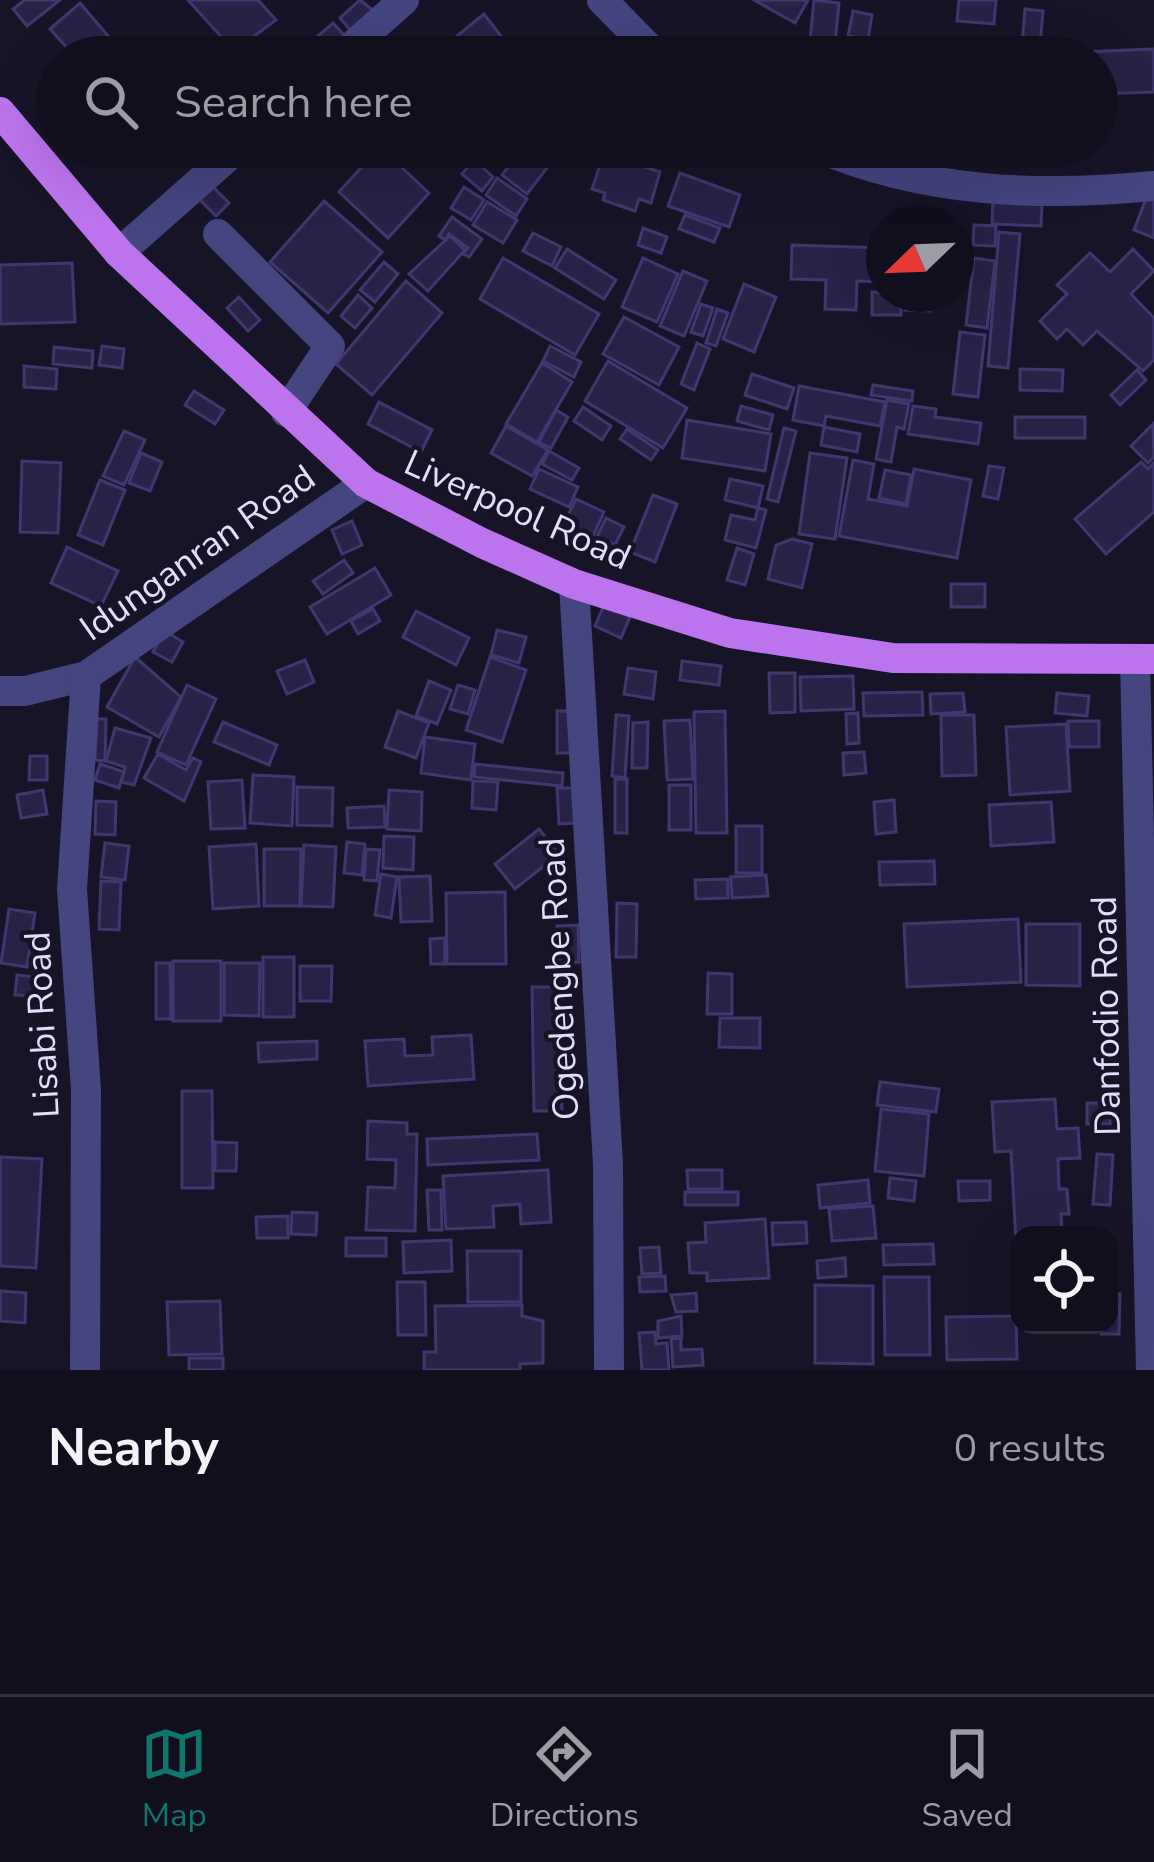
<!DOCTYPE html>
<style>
:root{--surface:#110f1e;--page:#1a1827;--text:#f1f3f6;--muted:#9c9ca4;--line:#302f3c;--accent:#0f766e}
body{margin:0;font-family:"Nunito Sans",sans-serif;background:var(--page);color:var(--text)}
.controls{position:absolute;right:36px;bottom:36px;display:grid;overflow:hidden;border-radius:24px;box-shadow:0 12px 48px #0002}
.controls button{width:108px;height:108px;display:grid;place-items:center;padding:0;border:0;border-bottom:3px solid var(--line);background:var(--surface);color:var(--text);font:60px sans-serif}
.compass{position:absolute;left:866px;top:204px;width:108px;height:108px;border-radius:50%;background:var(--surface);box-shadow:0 12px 48px #0002;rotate:247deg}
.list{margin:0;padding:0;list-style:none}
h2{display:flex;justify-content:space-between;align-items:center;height:156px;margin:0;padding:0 48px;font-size:51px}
h2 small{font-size:39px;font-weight:400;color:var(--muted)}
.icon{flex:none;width:66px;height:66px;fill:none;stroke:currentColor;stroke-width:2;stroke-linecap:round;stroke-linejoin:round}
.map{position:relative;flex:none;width:1154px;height:1370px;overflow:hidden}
.search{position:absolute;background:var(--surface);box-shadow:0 12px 48px #0002;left:36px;right:36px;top:36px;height:132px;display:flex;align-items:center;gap:30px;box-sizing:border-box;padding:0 42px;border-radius:66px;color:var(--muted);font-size:45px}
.sheet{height:324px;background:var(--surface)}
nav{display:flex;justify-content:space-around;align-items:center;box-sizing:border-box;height:168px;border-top:3px solid var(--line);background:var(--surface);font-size:33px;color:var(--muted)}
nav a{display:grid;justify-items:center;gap:6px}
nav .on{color:var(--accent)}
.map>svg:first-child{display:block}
.building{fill:#282246;stroke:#40376f;stroke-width:3}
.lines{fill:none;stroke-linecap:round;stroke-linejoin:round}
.minor{stroke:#454580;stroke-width:30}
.major{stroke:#bb74ed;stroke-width:30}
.labels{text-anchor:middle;stroke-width:9;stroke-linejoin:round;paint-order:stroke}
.street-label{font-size:36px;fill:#e1dffb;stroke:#171428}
</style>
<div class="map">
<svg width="1154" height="1370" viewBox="0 0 1154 1370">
<rect width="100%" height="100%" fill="#171428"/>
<!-- building -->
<g class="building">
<path d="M25 0H60L27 26 13 9Z"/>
<path d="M188 0H258L276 20 234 51Z"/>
<path d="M360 0 374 11 351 31 340 18Z"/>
<path d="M754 0H808L795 23Z"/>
<path d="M814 0 839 3 835 44 810 41Z"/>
<path d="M959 0H996L994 24 957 21Z"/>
<path d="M80 3 126 57H75L50 29Z"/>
<path d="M1025 9 1043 11 1040 46 1022 44Z"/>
<path d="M853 11 872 15 868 39 848 36Z"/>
<path d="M484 14 517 57H473L457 36Z"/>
<path d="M333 23 344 35 322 55 311 42Z"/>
<path d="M875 38 983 57H872Z"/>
<path d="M1154 49V92L1097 94V57H1082V52Z"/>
<path d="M380 147 429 193 388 238 339 192Z"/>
<path d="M524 147 559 152 527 194 502 175Z"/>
<path d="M607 147H658L652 163Z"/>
<path d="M604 153 660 172 651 203 639 199 635 211 603 200 605 193 592 189Z"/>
<path d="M474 160 493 177 482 191 462 174Z"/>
<path d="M680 173 740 195 729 227 668 206Z"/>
<path d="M497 178 527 199 516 216 486 195Z"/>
<path d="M211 185 229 203 216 216 198 198Z"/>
<path d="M464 187 484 200 471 220 451 208Z"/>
<path d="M1149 191 1154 193V238L1134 230Z"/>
<path d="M993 200 1042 203 1041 226 992 224Z"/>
<path d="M324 201 382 252 328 313 270 262Z"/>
<path d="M487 202 517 220 503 243 473 225Z"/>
<path d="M685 215 720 228 714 242 679 229Z"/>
<path d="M452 217 482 239 469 257 463 254 468 248 449 234 445 240 439 236Z"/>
<path d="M974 225 996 226 995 246 973 245Z"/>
<path d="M643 228 667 237 661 253 638 245Z"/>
<path d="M999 232 1020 234 1008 368 988 366Z"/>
<path d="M533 233 561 247 552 266 523 251Z"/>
<path d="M450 236 465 250 428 291 409 274Z"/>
<path d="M792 245 884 248V282L857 281 856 310 825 309 826 280 791 279Z"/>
<path d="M567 249 616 280 604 299 555 268Z"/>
<path d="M1133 249 1154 271 1131 294 1154 318V360L1143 371 1097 331 1083 345 1067 329 1057 339 1040 321 1067 294 1057 285 1090 253 1110 272Z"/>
<path d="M503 258 599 314 575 355 480 299Z"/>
<path d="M643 258 678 274 657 322 622 307Z"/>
<path d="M974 258 995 261 987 328 966 325Z"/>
<path d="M384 262 398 274 375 302 360 290Z"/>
<path d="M72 263 75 322 0 324V265Z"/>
<path d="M683 271 707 281 684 336 660 326Z"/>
<path d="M406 281 442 313 372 395 336 364Z"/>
<path d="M744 284 776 297 754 352 723 339Z"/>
<path d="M872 292 901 294V315H872Z"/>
<path d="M905 294H931L930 311 905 310Z"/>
<path d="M358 295 372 308 355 328 341 316Z"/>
<path d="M239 297 260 320 248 331 227 308Z"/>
<path d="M701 304 713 308 703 336 691 332Z"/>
<path d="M717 309 728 313 716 346 706 343Z"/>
<path d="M624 317 679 347 659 385 603 354Z"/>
<path d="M960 332 985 335 978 397 953 394Z"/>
<path d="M697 343 710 349 694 390 681 384Z"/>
<path d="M102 346 124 349 122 368 99 365Z"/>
<path d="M550 346 581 362 574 377 543 361Z"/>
<path d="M54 347 93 351 92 368 53 364Z"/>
<path d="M608 361 687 408 663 448 585 401Z"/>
<path d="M542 363 572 382 537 442 506 424Z"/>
<path d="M24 366 57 369 56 389 24 387Z"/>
<path d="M1020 369 1063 370 1062 391 1020 390Z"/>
<path d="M1137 370 1146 380 1120 405 1111 395Z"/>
<path d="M752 374 794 388 787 409 745 395Z"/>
<path d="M873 385 913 391 912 401 871 395Z"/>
<path d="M799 386 885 402 880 426 826 416 824 426 793 420Z"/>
<path d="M194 391 224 410 215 424 185 405Z"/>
<path d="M887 400 909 404 904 429 897 427 891 462 876 459Z"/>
<path d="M379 402 432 430 421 452 368 424Z"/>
<path d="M741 406 773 415 769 430 737 421Z"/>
<path d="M913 406 936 409 935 417 981 423 978 444 908 434Z"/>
<path d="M583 407 611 426 602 440 574 421Z"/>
<path d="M556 410 568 417 551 448 539 442Z"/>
<rect x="1015" y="417" width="70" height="21"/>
<path d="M687 420 771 434 765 471 682 458Z"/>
<path d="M1153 424 1154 457 1148 463 1131 446Z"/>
<path d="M506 426 548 450 532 476 491 453Z"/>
<path d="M824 427 860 434 857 452 821 445Z"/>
<path d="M784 428 796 431 778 502 767 499Z"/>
<path d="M627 429 658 450 651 460 620 439Z"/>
<path d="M124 431 145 440 124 485 103 476Z"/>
<path d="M549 451 579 468 572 480 542 464Z"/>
<path d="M141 453 162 462 150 491 129 483Z"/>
<path d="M810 453 847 458 835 539 799 534Z"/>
<path d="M853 460 874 464 868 499 907 506 914 469 971 480 957 558 839 536Z"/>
<path d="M22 461 61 463 58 533 20 532Z"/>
<path d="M1141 462 1148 469 1154 463V512L1106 554 1075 519Z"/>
<path d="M989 466 1004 468 998 499 983 496Z"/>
<path d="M539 469 578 487 569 507 530 489Z"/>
<path d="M885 470 911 475 906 504 879 498Z"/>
<path d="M730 479 763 486 758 508 725 500Z"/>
<path d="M100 480 125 490 103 545 78 535Z"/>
<path d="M653 495 677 504 655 562 630 552Z"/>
<path d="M576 499 604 512 593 536 565 522Z"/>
<path d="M758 508 766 510 756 548 725 540 731 515 755 520Z"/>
<path d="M606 518 624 527 615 545 597 536Z"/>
<path d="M352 521 362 545 342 554 332 530Z"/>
<path d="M792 539 812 544 802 588 768 579 776 545Z"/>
<path d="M67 547 118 571 101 606 51 583Z"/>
<path d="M737 548 754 554 745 585 727 580Z"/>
<path d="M344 560 353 573 323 594 313 581Z"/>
<path d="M375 568 391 595 327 634 310 607Z"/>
<rect x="951" y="584" width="34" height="23"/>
<path d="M604 605 630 617 621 638 595 626Z"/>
<path d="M373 609 380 621 358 634 351 621Z"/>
<path d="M416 611 469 638 456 665 403 637Z"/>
<path d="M497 630 526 637 519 663 491 655Z"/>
<path d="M165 631 183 642 172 662 153 652Z"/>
<path d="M135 657 181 697 159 737 107 707Z"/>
<path d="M490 657 526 670 502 742 466 730Z"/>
<path d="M305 660 314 682 287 694 277 671Z"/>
<path d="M682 661 721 666 719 685 680 680Z"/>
<path d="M628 668 656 672 653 699 624 694Z"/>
<path d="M769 673H795V712L770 713Z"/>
<path d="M853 676 854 709 801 711 800 677Z"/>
<path d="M429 681 451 690 437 724 416 716Z"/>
<path d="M187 685 216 699 186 765 157 752Z"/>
<path d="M458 685 475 690 468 714 450 709Z"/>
<path d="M922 692 923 715 864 716 863 693Z"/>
<path d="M963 693 965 712 931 714 930 694Z"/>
<path d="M1057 693 1089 696 1087 716 1055 713Z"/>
<path d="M398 711 429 723 416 758 385 747Z"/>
<path d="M557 711H573L574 753H557Z"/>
<path d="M725 711 727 833H696L694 712Z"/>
<path d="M858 713 859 743 847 744 846 714Z"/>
<path d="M616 715 629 716 625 778 612 776Z"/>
<path d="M941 715H974L976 775 942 776Z"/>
<path d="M97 719H106L105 761 95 760Z"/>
<path d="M690 720 693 779 667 780 664 721Z"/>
<path d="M1068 721H1099V747H1069Z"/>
<path d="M223 722 277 745 269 765 214 742Z"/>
<path d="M648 722 647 768H632L633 723Z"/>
<path d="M1066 724 1070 791 1010 795 1006 727Z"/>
<path d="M115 728 151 738 134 785 121 782 125 767 106 761Z"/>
<path d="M425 737 475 744 471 780 421 773Z"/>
<path d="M864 752 866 773 844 775 843 753Z"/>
<path d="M158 754 186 770 193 758 201 762 184 801 144 778Z"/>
<path d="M30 756H47V780H29Z"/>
<path d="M100 764 124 772 119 788 95 780Z"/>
<path d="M475 764 563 773 562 786 474 777Z"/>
<path d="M253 775 294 777 292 826 250 823Z"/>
<rect x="615" y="779" width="12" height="54"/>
<path d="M242 780 245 828 211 829 208 782Z"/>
<path d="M473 781 498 782 496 810 472 808Z"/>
<rect x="669" y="785" width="22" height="45"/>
<path d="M297 787 333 788 332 826 297 825Z"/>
<path d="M557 788H577L578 823 559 824Z"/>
<path d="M43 790 47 814 21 818 17 795Z"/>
<path d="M389 790 422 792 421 831 387 829Z"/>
<path d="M894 800 896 832 876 834 874 802Z"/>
<path d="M96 801 116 802 115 835 95 834Z"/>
<path d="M1051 802 1054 842 991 846 989 805Z"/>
<path d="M384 806 385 827 348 828 347 808Z"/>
<rect x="736" y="826" width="26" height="47"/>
<path d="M539 829 559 854 515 889 495 864Z"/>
<path d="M384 836 414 837 413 870 383 868Z"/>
<path d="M347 842 365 844 362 875 344 873Z"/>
<path d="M105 843 129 846 125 880 101 877Z"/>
<path d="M256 844 259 906 213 909 209 847Z"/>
<path d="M304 845 336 847 333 907 301 906Z"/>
<path d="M264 849H301L300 906H264Z"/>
<path d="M366 849 380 850 377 881 364 880Z"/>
<path d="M934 861 935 884 880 885 879 862Z"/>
<path d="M381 874 397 877 391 918 375 915Z"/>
<path d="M766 875 768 896 732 898 731 877Z"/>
<path d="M430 876 432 921 401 922 399 877Z"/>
<path d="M728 879V898L696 899 695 880Z"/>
<path d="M101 881 121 882 119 930 99 929Z"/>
<path d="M505 892 506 964H447L446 893Z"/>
<path d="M617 903 637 904 636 957H616Z"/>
<path d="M9 909 35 913 27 967 1 963Z"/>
<path d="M1018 919 1021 982 907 987 904 924Z"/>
<path d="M1026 924H1080V986L1026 985Z"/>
<path d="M578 925 579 962 559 963 557 926Z"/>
<rect x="33" y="934" width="15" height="26"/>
<path d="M445 938V964H431L430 939Z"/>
<rect x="263" y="957" width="31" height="60"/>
<rect x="173" y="961" width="48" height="60"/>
<path d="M156 963H170L171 1019H156Z"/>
<path d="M224 963H260L259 1016 224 1015Z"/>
<path d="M300 966H332L331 1001H300Z"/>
<path d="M708 973 732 974V1014H707Z"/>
<path d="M17 975 37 977 36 996 15 995Z"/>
<path d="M532 987H559L562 1111H534Z"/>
<path d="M720 1018H760V1048L719 1047Z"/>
<path d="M471 1035 474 1079 368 1086 365 1041 404 1039 405 1056 433 1055 432 1037Z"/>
<path d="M317 1041V1059L259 1062 258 1043Z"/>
<path d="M880 1082 939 1089 936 1112 877 1105Z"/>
<path d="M182 1091H212L213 1188H182Z"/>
<path d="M1055 1099 1057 1129 1078 1128 1080 1158 1058 1159 1059 1189H1067L1069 1214H1061L1062 1235H1019L1016 1242 1011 1151 995 1152 992 1102Z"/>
<rect x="1087" y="1103" width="23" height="21"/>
<path d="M881 1109 929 1114 924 1176 875 1171Z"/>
<path d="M368 1121 407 1123V1134H417L415 1231 366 1230 368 1187 395 1188 396 1160 367 1159Z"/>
<path d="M537 1134 539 1160 428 1165 427 1139Z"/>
<path d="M215 1142 237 1143 236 1171H215Z"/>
<path d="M1097 1154 1113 1155 1110 1205 1093 1204Z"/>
<path d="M0 1157 42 1159 36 1268 0 1266Z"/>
<path d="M548 1170 551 1222 521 1224 520 1204 493 1206 494 1227 446 1229 443 1176Z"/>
<path d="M687 1170H722V1189H688Z"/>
<path d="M890 1178 916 1181 914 1201 888 1198Z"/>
<path d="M868 1180 870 1203 820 1208 818 1185Z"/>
<path d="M958 1181H990V1200L959 1201Z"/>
<path d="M427 1190H441L442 1230H429Z"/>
<rect x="685" y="1192" width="53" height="13"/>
<path d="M873 1206 876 1238 832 1241 829 1209Z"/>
<path d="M292 1212 317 1213 316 1235 291 1234Z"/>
<path d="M288 1216V1238H257L256 1217Z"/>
<path d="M765 1219 769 1278 707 1281V1273H690L688 1243 706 1242 705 1223Z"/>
<path d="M806 1222 807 1243 773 1245 772 1223Z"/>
<rect x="346" y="1238" width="40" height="18"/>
<path d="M451 1240 452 1271 404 1273 403 1242Z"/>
<path d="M933 1244 934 1264 884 1265 883 1245Z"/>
<path d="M659 1247 661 1273 642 1274 640 1248Z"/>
<path d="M467 1251H521V1302H468Z"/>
<path d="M845 1258 846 1276 818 1278 817 1261Z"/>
<path d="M665 1276 666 1291 640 1292 639 1277Z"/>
<path d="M884 1277H929L930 1355H885Z"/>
<path d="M397 1282H425L426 1335H398Z"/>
<path d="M815 1285 873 1286V1364L815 1363Z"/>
<path d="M0 1291 26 1293 25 1323 0 1321Z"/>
<path d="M696 1293 697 1311 676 1312 671 1295Z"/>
<path d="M1109 1294H1120L1119 1334H1101V1325H1109Z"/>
<path d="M220 1301 222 1354 169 1355 167 1302Z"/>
<path d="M522 1305V1316L543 1321V1363L520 1364V1370H424V1352H436L435 1306Z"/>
<path d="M681 1316 682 1336 658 1338V1321Z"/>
<path d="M1016 1316 1017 1359 947 1360 946 1317Z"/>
<path d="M655 1332 656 1344 667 1343 669 1370H642L639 1333Z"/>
<path d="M681 1338V1350L702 1349 703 1365 673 1367 671 1339Z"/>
<rect x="189" y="1358" width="34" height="12"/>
</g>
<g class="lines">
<!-- minor -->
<g class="minor">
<path d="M602 0 658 57"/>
<path d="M340 57 404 0"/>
<path d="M817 147C923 193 1040 197 1154 186"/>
<path d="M218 234 330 346 286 412"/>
<path d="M119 253 239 147"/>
<path d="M574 584 608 1164 609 1370"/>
<path d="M1135 660 1151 1370"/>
<path d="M0 691H25L86 676 366 483"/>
<path d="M85 1370 86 1090 72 889 86 676"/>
</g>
<!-- major -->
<path class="major" d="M0 112 119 253 366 483 482 543 574 584 730 633 893 658 1154 659"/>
</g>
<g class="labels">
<!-- street labels -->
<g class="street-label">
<text transform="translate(518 509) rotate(24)" y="13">Liverpool Road</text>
<text transform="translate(197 552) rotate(-35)" y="13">Idunganran Road</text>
<text transform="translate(558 979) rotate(-93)" y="13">Ogedengbe Road</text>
<text transform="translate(1105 1016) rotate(-91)" y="13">Danfodio Road</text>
<text transform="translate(41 1025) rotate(-93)" y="13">Lisabi Road</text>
</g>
</g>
</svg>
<div class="controls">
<button><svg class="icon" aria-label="locate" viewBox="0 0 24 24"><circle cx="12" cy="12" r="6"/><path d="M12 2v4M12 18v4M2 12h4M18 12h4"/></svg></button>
</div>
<svg class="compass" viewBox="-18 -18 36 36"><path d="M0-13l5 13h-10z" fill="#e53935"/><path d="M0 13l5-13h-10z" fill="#9c9ca4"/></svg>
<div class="search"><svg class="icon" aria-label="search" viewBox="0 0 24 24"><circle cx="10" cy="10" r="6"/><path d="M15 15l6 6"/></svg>Search here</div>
</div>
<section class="sheet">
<h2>Nearby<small>0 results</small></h2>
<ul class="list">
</ul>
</section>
<nav>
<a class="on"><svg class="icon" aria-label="map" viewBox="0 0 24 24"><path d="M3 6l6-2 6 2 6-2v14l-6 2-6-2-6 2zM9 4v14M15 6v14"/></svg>Map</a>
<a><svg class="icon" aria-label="directions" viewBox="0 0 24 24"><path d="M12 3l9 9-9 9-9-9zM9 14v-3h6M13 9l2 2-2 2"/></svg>Directions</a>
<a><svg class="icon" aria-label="saved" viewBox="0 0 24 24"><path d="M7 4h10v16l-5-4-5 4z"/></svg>Saved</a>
</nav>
